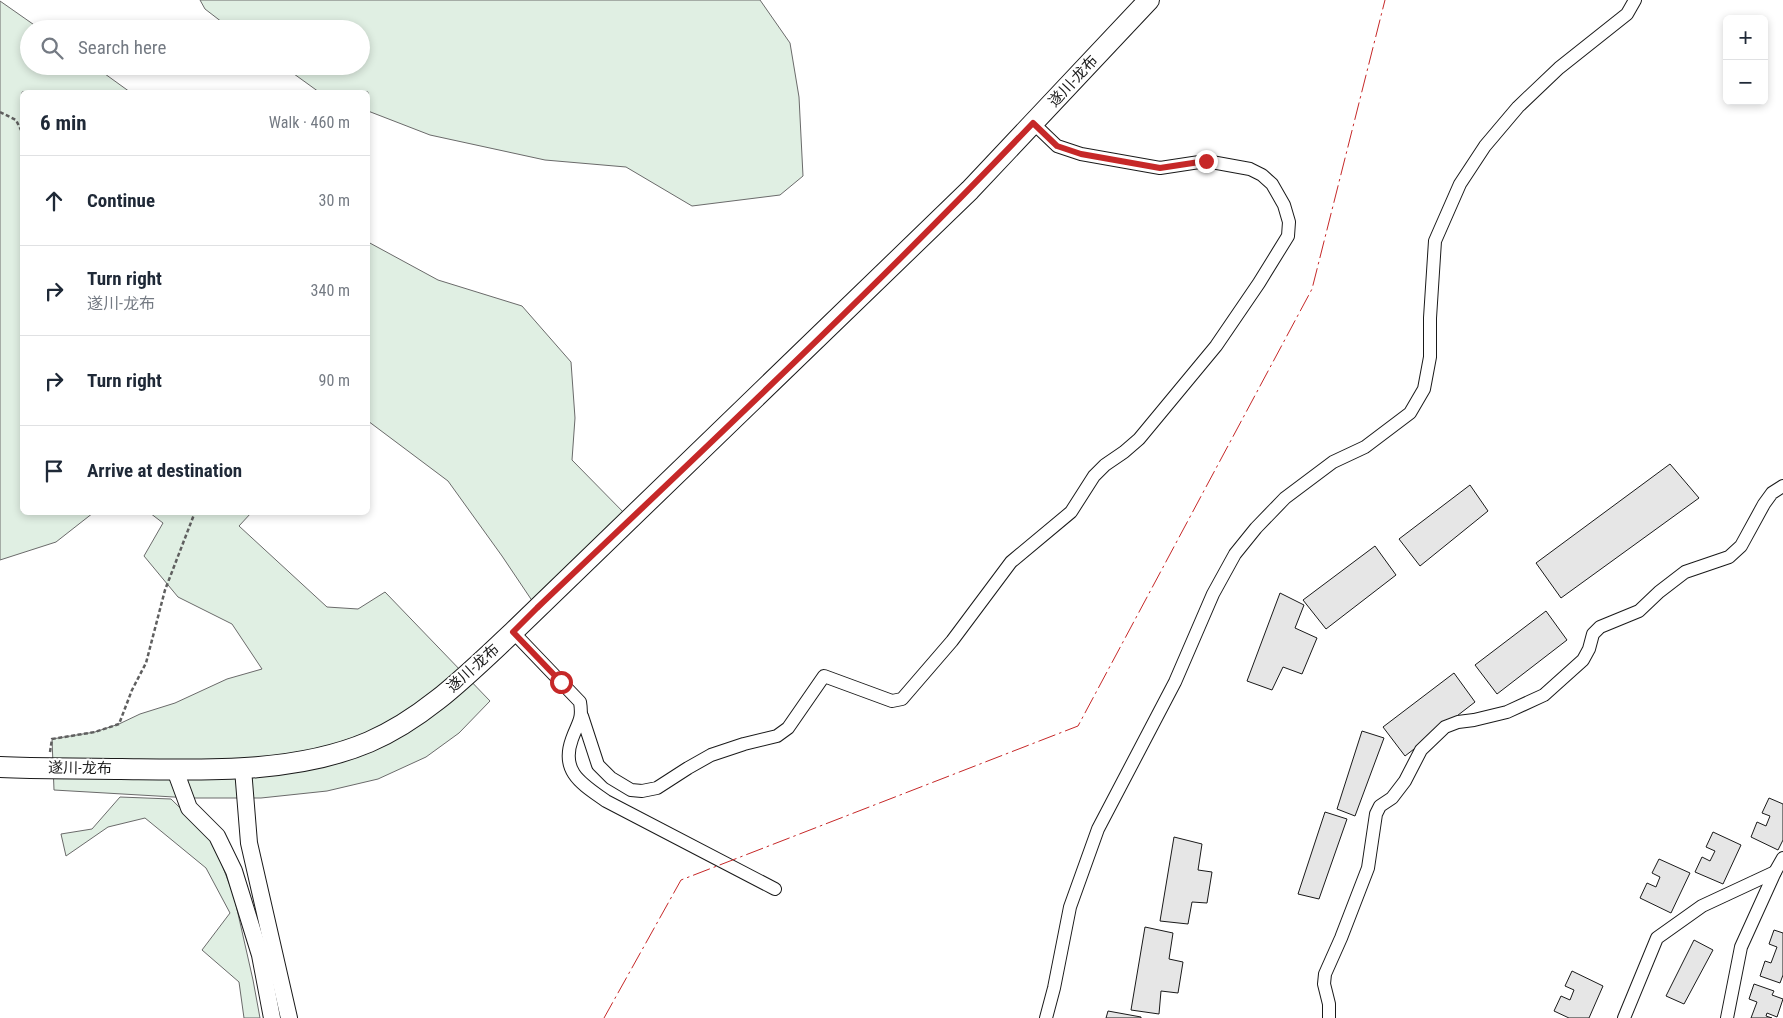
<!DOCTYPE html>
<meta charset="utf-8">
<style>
:root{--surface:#fff;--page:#f2f2f3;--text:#1f2937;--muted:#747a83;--line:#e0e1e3}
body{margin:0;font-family:"Roboto Condensed","Noto Sans SC",sans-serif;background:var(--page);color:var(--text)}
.controls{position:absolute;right:15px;top:15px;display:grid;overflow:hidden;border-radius:8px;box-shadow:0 2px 8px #0003}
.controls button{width:45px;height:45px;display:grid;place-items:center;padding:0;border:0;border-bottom:1px solid var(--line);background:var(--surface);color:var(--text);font:25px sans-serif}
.stop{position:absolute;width:15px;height:15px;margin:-11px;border:4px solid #c62828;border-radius:50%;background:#fff}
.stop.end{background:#c62828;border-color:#fff;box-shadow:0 1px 5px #0008}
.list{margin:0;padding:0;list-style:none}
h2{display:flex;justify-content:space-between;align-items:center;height:65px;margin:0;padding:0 20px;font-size:21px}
h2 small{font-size:16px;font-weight:400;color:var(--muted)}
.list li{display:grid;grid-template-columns:32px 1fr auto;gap:15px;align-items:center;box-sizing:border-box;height:90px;padding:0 20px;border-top:1px solid var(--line)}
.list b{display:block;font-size:19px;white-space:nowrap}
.list p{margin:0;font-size:16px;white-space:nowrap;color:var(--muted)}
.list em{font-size:16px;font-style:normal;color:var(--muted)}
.icon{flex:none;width:28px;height:28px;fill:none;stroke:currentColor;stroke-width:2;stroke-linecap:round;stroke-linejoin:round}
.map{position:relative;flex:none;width:1783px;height:1018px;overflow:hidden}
.search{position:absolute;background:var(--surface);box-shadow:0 2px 8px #0003;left:20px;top:20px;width:350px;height:55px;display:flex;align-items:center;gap:12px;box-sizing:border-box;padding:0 18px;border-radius:28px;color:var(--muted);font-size:19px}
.panel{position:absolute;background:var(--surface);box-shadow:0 2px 8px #0003;left:20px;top:90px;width:350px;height:425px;border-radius:8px}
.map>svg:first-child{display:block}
.green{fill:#e0efe3;stroke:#6a6a6a}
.building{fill:#e6e6e6;stroke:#1a1a1a}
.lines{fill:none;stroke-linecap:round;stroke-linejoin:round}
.minor-casing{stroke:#1a1a1a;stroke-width:14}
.tertiary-casing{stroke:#1a1a1a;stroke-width:18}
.primary-casing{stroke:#1a1a1a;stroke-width:22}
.path{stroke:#5f5f5f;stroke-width:2.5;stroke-dasharray:4 2.5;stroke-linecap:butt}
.minor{stroke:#fff;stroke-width:12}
.tertiary{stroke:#fff;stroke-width:16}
.primary{stroke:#fff;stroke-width:20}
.power{stroke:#c62828;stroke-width:1;stroke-dasharray:18 4 2.5 4;stroke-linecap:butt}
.route{stroke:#c62828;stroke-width:6}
.labels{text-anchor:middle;stroke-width:4;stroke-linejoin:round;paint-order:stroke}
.street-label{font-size:15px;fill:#1a1a1a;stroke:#fff}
</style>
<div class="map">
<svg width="1783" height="1018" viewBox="0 0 1783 1018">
<rect width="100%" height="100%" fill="#fff"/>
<!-- green -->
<g class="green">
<path d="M200 0H760L790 43 799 97 803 176 780 195 692 206 626 167 545 160 430 135 368 111V92H319L283 66H361V29H231L205 9Z"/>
<path d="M0 1 40 29H29V66H94L130 92H22V512L93 513 56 542 0 560Z"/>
<path d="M368 242 438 280 522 306 571 362 575 418 572 460 630 519 537 608 502 556 448 481 368 421Z"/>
<path d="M150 513H251L239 526 327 607 358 609 385 592 490 701 459 733 426 757 378 779 327 791 261 798H191L54 790 52 739 95 732 119 724 140 714 175 703 227 679 262 669 232 624 178 597 144 556 163 523Z"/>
<path d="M120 797 171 799 212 839 234 896 253 980 260 1018H244L239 982 202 950 230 913 206 868 145 818 108 827 66 856 61 834 92 829Z"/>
</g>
<!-- building -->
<g class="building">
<path d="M1670 464 1699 498 1561 598 1536 563Z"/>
<path d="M1470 485 1488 511 1420 566 1399 539Z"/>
<path d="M1375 546 1396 575 1326 629 1303 600Z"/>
<path d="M1280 593 1304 605 1295 628 1317 638 1302 674 1283 667 1272 690 1247 681Z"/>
<path d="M1546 611 1567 640 1497 694 1475 665Z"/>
<path d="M1454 673 1475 702 1405 756 1383 727Z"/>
<path d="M1362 731 1384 738 1355 816 1337 809Z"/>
<path d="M1769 798 1783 804V840L1778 850 1751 837 1757 822 1766 826 1770 816 1762 813Z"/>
<path d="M1325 812 1347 819 1319 899 1298 894Z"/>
<path d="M1713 832 1741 845 1723 884 1695 872 1702 857 1710 861 1715 851 1706 847Z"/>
<path d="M1174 837 1202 844 1198 870 1212 872 1207 903 1192 902 1188 924 1160 921Z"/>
<path d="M1659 859 1690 873 1671 913 1640 898 1647 883 1656 887 1660 877 1652 873Z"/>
<path d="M1145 927 1173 933 1169 959 1183 962 1178 993 1161 991 1159 1014 1131 1010Z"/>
<path d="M1774 930 1783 933V975L1780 983 1760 976 1765 961 1771 963 1777 947 1769 944Z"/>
<path d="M1694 940 1713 950 1684 1004 1666 996Z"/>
<path d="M1572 971 1603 986 1589 1018H1569L1554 1011 1561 996 1570 1000 1574 990 1565 986Z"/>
<path d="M1754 984 1774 991 1772 995 1783 999 1777 1017 1767 1013 1766 1016 1772 1018H1751L1757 1002 1749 999Z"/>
<path d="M1108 1011 1141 1017V1018H1106Z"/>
</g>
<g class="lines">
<!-- minor casing -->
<g class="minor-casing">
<g id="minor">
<path d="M513 632 580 702C583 720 578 722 572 739 560 772 582 784 606 801L775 889"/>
<path d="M582 716 598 765 611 778 631 790 642 791 657 788 688 768 711 755 744 744 777 736 788 728 824 676 892 701 902 699 952 641 1011 562 1071 512 1094 476 1105 465 1124 452 1139 439 1216 346 1259 283 1288 236 1289 222 1284 205 1272 184 1262 175 1250 169 1206 161 1160 168 1081 154 1057 146 1033 123"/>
<path d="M1046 1018 1054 988 1070 907 1098 829 1175 682 1213 594 1235 554 1256 528 1285 498 1333 462 1365 447 1410 413 1424 389 1430 357V318L1435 241 1460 184 1485 146 1518 107 1559 68 1627 14 1635 0"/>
<path d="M1329 1018V1004L1324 984 1325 974 1341 938 1368 868 1376 814 1380 806 1392 798 1405 781 1421 750 1445 727 1458 722 1474 720 1507 712 1544 695 1583 660 1589 649 1593 634 1600 627 1639 611 1659 592 1685 572 1729 557 1741 546 1764 504 1772 493 1783 486"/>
<path d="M1624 1018 1657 938 1702 906 1775 872"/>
<path d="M1727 1018 1741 947 1775 872 1783 858"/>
</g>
</g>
<!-- tertiary casing -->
<g class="tertiary-casing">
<g id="tertiary">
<path d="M243 769 249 843 289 1018"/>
<path d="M175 770 189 808 217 836 234 871 260 955 272 1018"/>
</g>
</g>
<!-- primary casing -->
<g class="primary-casing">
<path id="primary" d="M0 767C40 769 81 768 121 769 202 770 294 774 369 742 425 718 469 673 513 632L970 190 1149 0"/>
</g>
<!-- path -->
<g class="path">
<path d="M0 112 16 120 22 132"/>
<path d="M50 752 52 739 95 732 119 724 132 690 146 663 165 590 195 512"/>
</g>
<!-- minor -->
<use href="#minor" class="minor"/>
<!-- tertiary -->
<use href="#tertiary" class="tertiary"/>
<!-- primary -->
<use href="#primary" class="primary"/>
<!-- power -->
<path class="power" d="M604 1018 681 880 1078 726 1312 289 1385 0"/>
</g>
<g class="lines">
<!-- route -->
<path class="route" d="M561 682 513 632 537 608C704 449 874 290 1033 123L1057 146 1081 154 1160 168 1206 161"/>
</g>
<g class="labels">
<!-- street labels -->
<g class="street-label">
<text transform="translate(1073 81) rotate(-47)" y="5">遂川-龙布</text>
<text transform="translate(473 668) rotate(-42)" y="5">遂川-龙布</text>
<text transform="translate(80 768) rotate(1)" y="5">遂川-龙布</text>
</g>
</g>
</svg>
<div class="controls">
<button>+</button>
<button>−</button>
</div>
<div class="stop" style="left:561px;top:682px"></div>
<div class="stop end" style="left:1206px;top:161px"></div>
<div class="search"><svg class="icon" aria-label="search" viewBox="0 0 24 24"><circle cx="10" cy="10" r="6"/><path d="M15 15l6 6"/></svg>Search here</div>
<section class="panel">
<h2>6 min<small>Walk · 460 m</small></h2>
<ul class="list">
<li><svg class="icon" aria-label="ahead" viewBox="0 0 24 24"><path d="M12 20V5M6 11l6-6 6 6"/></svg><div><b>Continue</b></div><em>30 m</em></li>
<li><svg class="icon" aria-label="right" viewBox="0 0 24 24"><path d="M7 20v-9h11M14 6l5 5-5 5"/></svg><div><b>Turn right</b><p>遂川-龙布</p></div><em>340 m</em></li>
<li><svg class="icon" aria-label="right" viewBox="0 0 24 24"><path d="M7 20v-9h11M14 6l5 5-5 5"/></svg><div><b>Turn right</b></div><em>90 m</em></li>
<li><svg class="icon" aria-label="arrive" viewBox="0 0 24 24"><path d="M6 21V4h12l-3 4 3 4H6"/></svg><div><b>Arrive at destination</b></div></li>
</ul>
</section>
</div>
